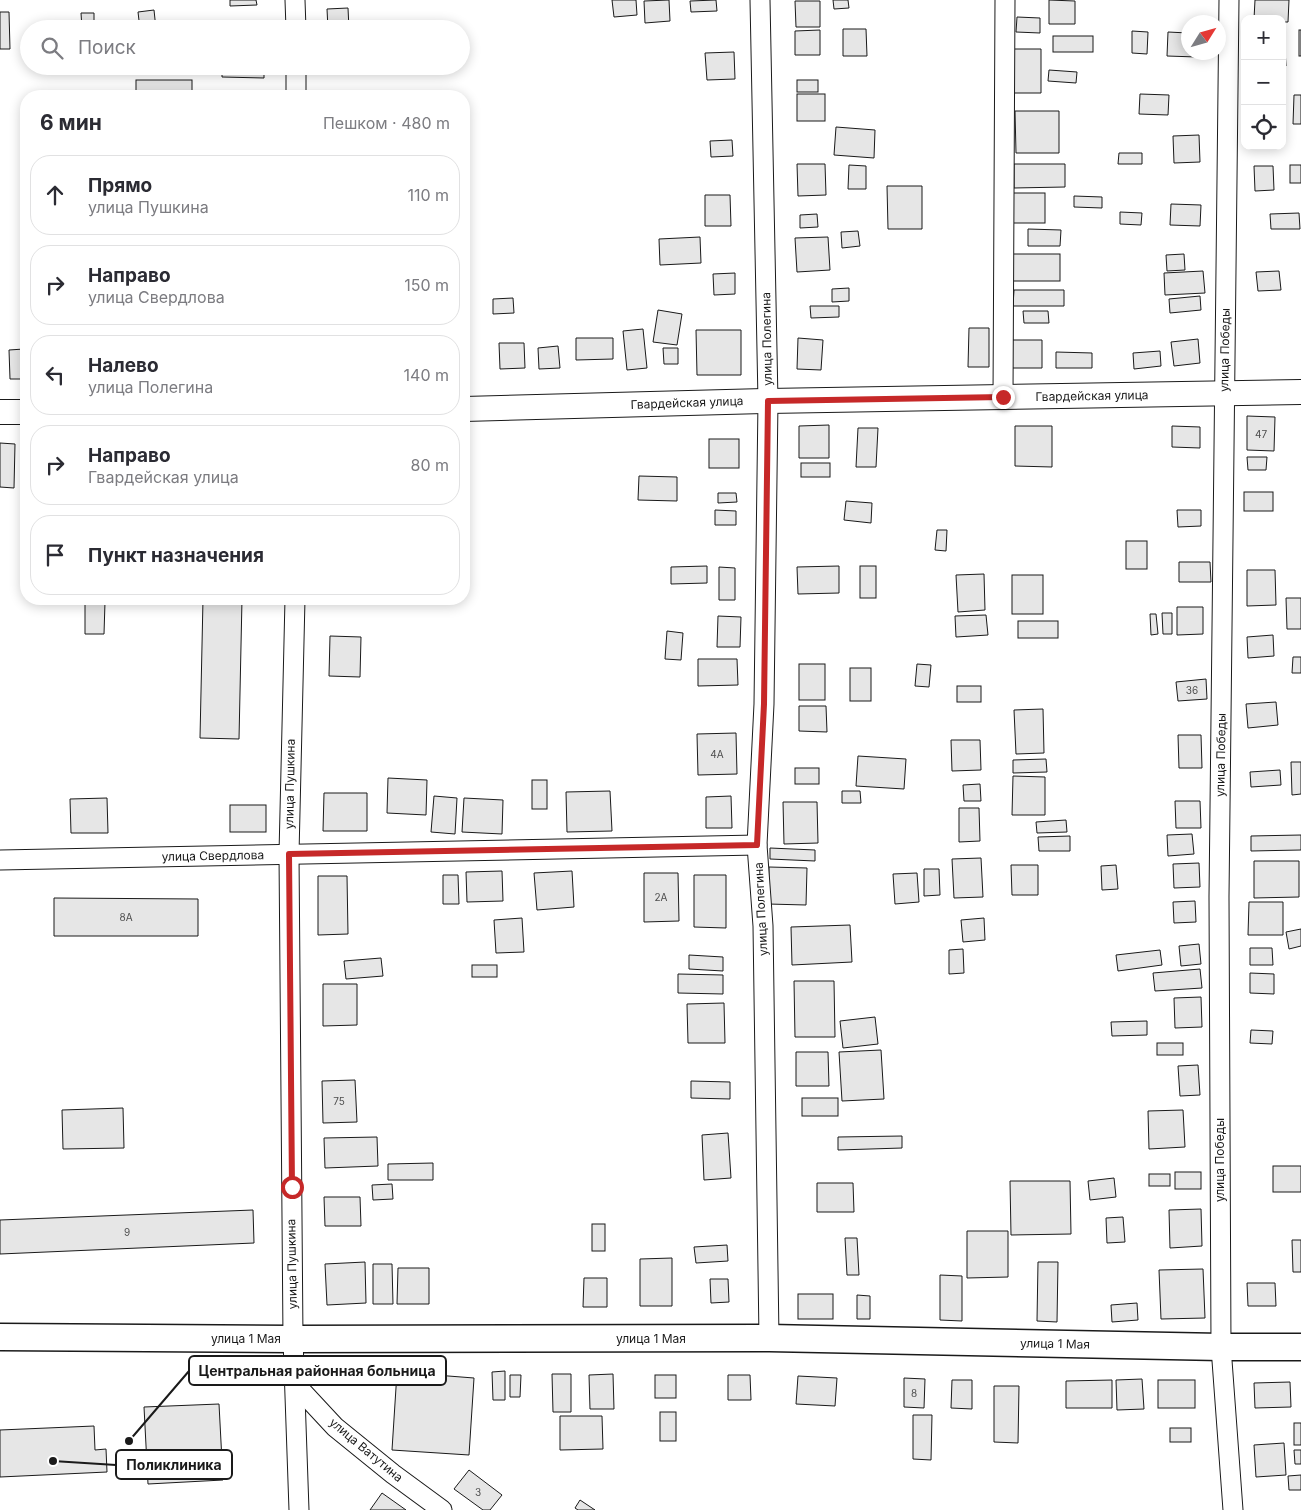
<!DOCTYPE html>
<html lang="ru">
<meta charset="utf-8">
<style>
:root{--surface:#fff;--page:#f7f7f7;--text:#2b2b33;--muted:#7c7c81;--line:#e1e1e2}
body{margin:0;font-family:Inter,sans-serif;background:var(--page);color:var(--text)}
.controls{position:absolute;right:15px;top:15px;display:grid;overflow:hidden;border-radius:10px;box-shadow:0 2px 12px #0003}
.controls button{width:45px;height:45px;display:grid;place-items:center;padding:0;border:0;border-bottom:1px solid var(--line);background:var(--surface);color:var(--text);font:25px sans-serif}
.compass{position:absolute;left:1181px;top:15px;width:45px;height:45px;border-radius:50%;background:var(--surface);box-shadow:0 2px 12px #0003;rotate:53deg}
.stop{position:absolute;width:15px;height:15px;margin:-11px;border:4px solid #c62828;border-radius:50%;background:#fff}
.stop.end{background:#c62828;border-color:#fff;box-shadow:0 1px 5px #0008}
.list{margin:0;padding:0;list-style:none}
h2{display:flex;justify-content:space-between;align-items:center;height:65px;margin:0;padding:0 20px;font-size:21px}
h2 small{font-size:16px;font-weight:400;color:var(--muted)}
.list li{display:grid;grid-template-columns:32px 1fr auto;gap:15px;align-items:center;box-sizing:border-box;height:80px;margin:0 10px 10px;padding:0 10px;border:1px solid var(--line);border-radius:20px}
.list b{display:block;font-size:19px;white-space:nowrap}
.list p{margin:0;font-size:16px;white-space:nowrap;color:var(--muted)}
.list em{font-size:16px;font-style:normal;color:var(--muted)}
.icon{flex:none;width:28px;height:28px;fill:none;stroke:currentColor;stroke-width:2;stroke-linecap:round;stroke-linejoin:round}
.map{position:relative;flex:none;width:1301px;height:1510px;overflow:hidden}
.search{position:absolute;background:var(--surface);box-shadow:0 2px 12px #0003;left:20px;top:20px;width:450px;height:55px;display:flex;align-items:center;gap:12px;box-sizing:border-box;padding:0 18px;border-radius:28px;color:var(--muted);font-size:19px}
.panel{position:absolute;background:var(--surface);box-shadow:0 2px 12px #0003;left:20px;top:90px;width:450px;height:515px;border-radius:20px}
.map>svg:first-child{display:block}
.building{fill:#e6e6e6;stroke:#1a1a1a}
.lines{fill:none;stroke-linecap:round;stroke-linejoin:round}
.minor-casing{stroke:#1a1a1a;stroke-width:21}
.tertiary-casing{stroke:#1a1a1a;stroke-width:26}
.secondary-casing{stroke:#1a1a1a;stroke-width:29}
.minor{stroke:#fff;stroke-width:19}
.tertiary{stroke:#fff;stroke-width:24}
.secondary{stroke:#fff;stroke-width:26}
.route{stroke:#c62828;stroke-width:6}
.labels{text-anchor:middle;stroke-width:4;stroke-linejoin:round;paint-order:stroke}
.number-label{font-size:10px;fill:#4d4d4d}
.street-label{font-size:12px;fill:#1a1a1a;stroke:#fff}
.leader{fill:none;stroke:#1a1a1a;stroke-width:2}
.callout-dot{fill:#1a1a1a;stroke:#fff;stroke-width:2}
.callout{fill:#fff;stroke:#1a1a1a;stroke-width:2}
.callout-label{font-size:14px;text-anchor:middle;font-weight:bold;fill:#1a1a1a}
</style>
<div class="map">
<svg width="1301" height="1510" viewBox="0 0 1301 1510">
<rect width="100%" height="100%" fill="#fff"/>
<!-- building -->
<g class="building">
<path d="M230 0H256L257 5 230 6Z"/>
<path d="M612 0H636L637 15 614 17Z"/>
<path d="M669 0 670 21 645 23 644 1Z"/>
<path d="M716 0 717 11 691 12 690 1Z"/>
<path d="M833 0H848L849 8 834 9Z"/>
<path d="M1049 0 1075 1V24H1049Z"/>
<path d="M1255 0H1289L1288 22H1282V19H1254Z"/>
<path d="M795 1H820V27H796Z"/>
<path d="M348 8 349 29H328L327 9Z"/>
<path d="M154 10 156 29H140L138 12Z"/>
<path d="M0 12H9L10 49H0Z"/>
<path d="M81 13H94V29H82Z"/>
<path d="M1017 17 1040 18V33L1016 32Z"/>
<path d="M843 29H866L867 56H843Z"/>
<path d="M820 30V55H795V31Z"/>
<rect x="1299" y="30" width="2" height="26"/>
<path d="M1132 31 1148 32 1147 54 1132 53Z"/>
<path d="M1168 32 1188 33V52H1197V57L1167 56Z"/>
<path d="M1282 32H1284L1286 66H1282Z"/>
<rect x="1053" y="36" width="40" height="16"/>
<path d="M1013 49H1041V93H1012Z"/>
<path d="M734 52 735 79 707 80 705 53Z"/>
<path d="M222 66H264V78L222 77Z"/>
<path d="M1049 70 1077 72 1076 83 1048 81Z"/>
<rect x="136" y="80" width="56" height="16"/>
<rect x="797" y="80" width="21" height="12"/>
<rect x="797" y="94" width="28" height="27"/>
<path d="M1140 94 1169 95 1168 115 1139 114Z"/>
<path d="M1294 95H1301V124H1293Z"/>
<path d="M1015 111H1059V153H1016Z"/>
<path d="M836 127 875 130 874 158 834 155Z"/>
<path d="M1199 135 1200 162 1174 163 1173 136Z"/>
<path d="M732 140 733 156 711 157 710 141Z"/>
<path d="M1119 153H1142V164H1118Z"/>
<path d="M797 164H825L826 195 798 196Z"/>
<path d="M1014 164H1065V187L1014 188Z"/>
<path d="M849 165 866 166V189H848Z"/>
<rect x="1290" y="165" width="11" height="18"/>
<path d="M1254 166H1273L1274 190 1255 191Z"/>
<path d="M887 186H922V229H888Z"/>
<rect x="1012" y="193" width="33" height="30"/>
<path d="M705 195H730L731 226H705Z"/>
<path d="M1074 196 1102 197V208L1074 207Z"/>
<path d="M1171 204 1201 205 1200 226 1170 225Z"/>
<path d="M1120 212 1142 213 1141 225 1120 224Z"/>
<path d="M1299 213 1300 229H1271L1270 214Z"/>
<path d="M817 214 818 227 800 228V215Z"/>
<path d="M1028 229 1061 230 1060 246H1028Z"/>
<path d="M858 231 860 246 842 248 841 232Z"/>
<path d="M700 237 701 263 660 265 659 239Z"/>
<path d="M828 237 830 270 797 272 795 238Z"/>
<rect x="1011" y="254" width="49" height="27"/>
<path d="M1184 254 1185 270 1167 271 1166 255Z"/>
<path d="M1203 271 1205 293 1165 295 1164 273Z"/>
<path d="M1279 271 1281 290 1258 291 1256 272Z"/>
<path d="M735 273V294L714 295 713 274Z"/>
<path d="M849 288V301L832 302V289Z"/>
<path d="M1014 290H1064V306H1013Z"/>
<path d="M1200 296 1201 310 1170 313 1169 299Z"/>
<path d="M513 298 514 313 493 314V299Z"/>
<path d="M810 306H839V317L811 318Z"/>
<path d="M658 310 682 314 677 345 653 342Z"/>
<path d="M1023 311H1048L1049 323H1024Z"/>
<path d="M969 328H989V367H968Z"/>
<path d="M643 329 647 368 627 370 623 331Z"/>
<path d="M696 330H741V375H697Z"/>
<path d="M576 338H613V359L576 360Z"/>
<path d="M798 338 823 340 821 370 797 369Z"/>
<path d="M1198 339 1200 363 1174 366 1171 342Z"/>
<path d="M1011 340H1042V368H1012Z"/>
<path d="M499 343H524L525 368 500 369Z"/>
<path d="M558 346 560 368 539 369 538 348Z"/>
<path d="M663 348H678V364H664Z"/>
<path d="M24 349 25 379H10L9 350Z"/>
<path d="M1160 351 1161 366 1134 369 1133 353Z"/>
<path d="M1056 352 1092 353V368H1056Z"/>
<path d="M1247 416 1275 417 1274 451 1247 450Z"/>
<path d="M829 425V458H799V426Z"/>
<path d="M1015 426H1052V467L1015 466Z"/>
<path d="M1172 426 1200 427V448L1172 447Z"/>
<path d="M858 428H878L876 467H856Z"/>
<rect x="709" y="439" width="30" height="29"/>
<path d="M0 443 15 444 14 488 0 487Z"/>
<path d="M1247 457H1267L1266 470H1248Z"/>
<rect x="801" y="463" width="29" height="14"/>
<path d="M639 476 677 477V501L638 500Z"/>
<rect x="1244" y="492" width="29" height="19"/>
<path d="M718 493H736L737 502 718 503Z"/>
<path d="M846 501 872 503 871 523 844 520Z"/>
<path d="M715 510 736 511V525H715Z"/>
<path d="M1177 510H1201V526L1178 527Z"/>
<path d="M937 530H947L946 551 935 550Z"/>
<rect x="1126" y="541" width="21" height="28"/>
<path d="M1179 562H1210L1211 582H1179Z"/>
<path d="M707 566V583L671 584V567Z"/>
<path d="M839 566V593L798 594 797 567Z"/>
<rect x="860" y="566" width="16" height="32"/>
<path d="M719 567 735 568V600H719Z"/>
<path d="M1247 570H1275L1276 605 1247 606Z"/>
<path d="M984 574 985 610 958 612 956 575Z"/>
<rect x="1012" y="575" width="31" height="39"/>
<path d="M1286 598H1301V629H1287Z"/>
<path d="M203 599H242L239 739 200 738Z"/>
<path d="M85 602H105L104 634H85Z"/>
<path d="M1177 607H1203V634L1177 635Z"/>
<path d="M1162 613H1172V634H1163Z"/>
<path d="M1150 614H1156L1158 634 1151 635Z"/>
<path d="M986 615 988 635 956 637 955 616Z"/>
<path d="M718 616 741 617 740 647H717Z"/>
<rect x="1018" y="621" width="40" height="17"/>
<path d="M667 631 683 633 681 660 665 659Z"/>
<path d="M1273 635 1274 656 1248 658 1247 637Z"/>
<path d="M330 636 361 637 360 677 329 676Z"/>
<path d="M1293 657H1301V673H1292Z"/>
<path d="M698 659H737L738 685 698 686Z"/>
<rect x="799" y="664" width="26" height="36"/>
<path d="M917 664 931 665 929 687 915 686Z"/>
<rect x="850" y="668" width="21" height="33"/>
<path d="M1206 679 1207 699 1178 701 1176 682Z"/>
<rect x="957" y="686" width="24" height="16"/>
<path d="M1276 702 1278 725 1248 728 1246 704Z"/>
<path d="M799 706H826L827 732 799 731Z"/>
<path d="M1043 709 1044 753 1016 754 1014 710Z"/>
<path d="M736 733 737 774 698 775 697 734Z"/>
<path d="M1178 735H1201L1202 768H1179Z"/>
<path d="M951 740H980L981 770 952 771Z"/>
<path d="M858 756 906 759 904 789 856 786Z"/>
<path d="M1046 759 1047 772 1013 773V760Z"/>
<path d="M1291 762H1301V794L1292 795Z"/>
<rect x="795" y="768" width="24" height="16"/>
<path d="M1280 770 1281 785 1251 787 1250 772Z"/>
<path d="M1013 776 1045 777V815H1012Z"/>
<path d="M388 778 427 780 426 815 387 813Z"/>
<rect x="532" y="780" width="15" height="29"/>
<path d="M980 784 981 801H964L963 785Z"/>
<path d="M610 791 612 831 567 832 566 792Z"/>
<path d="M842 791H860L861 803H842Z"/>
<path d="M324 793H367V831H323Z"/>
<path d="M434 796 457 798 455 834 431 832Z"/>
<path d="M731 796 732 828H706V797Z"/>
<path d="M107 798 108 833H71L70 799Z"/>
<path d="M464 798 503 800 502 834 462 832Z"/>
<path d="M1175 801H1200L1201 828H1176Z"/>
<path d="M783 802H817L818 843 784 844Z"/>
<rect x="230" y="805" width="36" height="27"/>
<path d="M959 808H979L980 841 959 842Z"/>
<path d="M1066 820 1067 832 1037 833 1036 822Z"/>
<path d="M1192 834 1194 854 1168 856 1167 835Z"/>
<path d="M1301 835V850L1251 851V836Z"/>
<path d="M1070 836V851H1039L1038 837Z"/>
<path d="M770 848 815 850V861L770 859Z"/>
<path d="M981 858 983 897 954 898 952 859Z"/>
<path d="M1254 861H1299V897L1254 898Z"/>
<path d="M1199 863 1200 887 1174 888 1173 864Z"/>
<path d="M1011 865H1038V895H1012Z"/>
<path d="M1116 865 1118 889 1102 890 1101 866Z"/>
<path d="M769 867 807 868 806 905 768 904Z"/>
<path d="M924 869H939L940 895 924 896Z"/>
<path d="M502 871 503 901 467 902 466 872Z"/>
<path d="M572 871 574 907 537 910 534 873Z"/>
<path d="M644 873H678L679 921 644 922Z"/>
<path d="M917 873 919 902 895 904 893 874Z"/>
<path d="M443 875H458L459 904H443Z"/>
<path d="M694 875H726V928L694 927Z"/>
<path d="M318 876H347L348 934 318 935Z"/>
<path d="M54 898 198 899V936H54Z"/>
<path d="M1195 901 1196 922 1174 923 1173 902Z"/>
<path d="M1249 902H1283V935H1248Z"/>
<path d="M522 918 524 952 496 953 494 920Z"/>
<path d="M984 918 985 940 963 942 961 920Z"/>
<path d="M850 925 852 962 792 965 791 927Z"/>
<path d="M1301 929V946L1289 949 1286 932Z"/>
<path d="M1199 944 1201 964 1181 966 1179 946Z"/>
<path d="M1250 948H1272L1273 965H1250Z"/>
<path d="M963 949 964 973 949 974V950Z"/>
<path d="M1160 950 1162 965 1118 971 1116 955Z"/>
<path d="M689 955 723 957V971L689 969Z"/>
<path d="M381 958 383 976 346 979 344 961Z"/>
<rect x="472" y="965" width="25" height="12"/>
<path d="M1200 969 1202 988 1155 991 1153 973Z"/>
<path d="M1250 973 1274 974V994L1250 993Z"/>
<path d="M678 974 723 975V994L678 993Z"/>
<path d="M794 981H834L835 1037H795Z"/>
<path d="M323 984H357V1025L323 1026Z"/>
<path d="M1201 997 1202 1027 1175 1028 1174 998Z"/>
<path d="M724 1003 725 1043H688L687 1004Z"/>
<path d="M875 1017 878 1044 843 1048 840 1021Z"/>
<path d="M1147 1021V1035L1112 1036 1111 1022Z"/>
<path d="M1251 1030 1273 1031 1272 1044 1250 1043Z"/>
<rect x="1157" y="1043" width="26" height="12"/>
<path d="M881 1050 884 1099 842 1101 839 1052Z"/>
<path d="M796 1052H828L829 1086H796Z"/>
<path d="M1198 1065 1200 1095 1180 1096 1178 1066Z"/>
<path d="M355 1080 357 1122 323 1123 322 1081Z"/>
<path d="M691 1081 730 1082V1099L691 1098Z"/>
<rect x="802" y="1098" width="36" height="18"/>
<path d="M123 1108 124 1148 63 1149 62 1110Z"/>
<path d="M1183 1110 1185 1147 1149 1149 1148 1111Z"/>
<path d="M728 1133 731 1178 704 1180 702 1135Z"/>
<path d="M902 1136V1148L838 1150V1137Z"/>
<path d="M377 1137 378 1166 325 1168 324 1138Z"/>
<path d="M433 1163V1180H388V1164Z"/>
<rect x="1273" y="1166" width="28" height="26"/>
<rect x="1175" y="1172" width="26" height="17"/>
<rect x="1149" y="1174" width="21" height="12"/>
<path d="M1114 1178 1116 1197 1090 1200 1088 1181Z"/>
<path d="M1010 1181H1070L1071 1234 1011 1235Z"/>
<path d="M817 1183H853L854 1212H817Z"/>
<path d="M392 1184 393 1199 373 1200 372 1185Z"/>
<path d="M324 1197H360L361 1226H325Z"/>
<path d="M1201 1209 1202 1246 1170 1248 1169 1210Z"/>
<path d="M253 1210 254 1243 0 1254V1220Z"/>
<path d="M1123 1217 1125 1242 1107 1243 1106 1218Z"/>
<rect x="592" y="1224" width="13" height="27"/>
<path d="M967 1231H1008V1277L967 1278Z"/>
<path d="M845 1238H857L859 1275H847Z"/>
<path d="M1292 1240H1301V1272H1293Z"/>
<path d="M727 1245 728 1261 696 1263 694 1247Z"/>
<path d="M672 1258V1306H640V1259Z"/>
<path d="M365 1262 366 1303 327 1305 325 1264Z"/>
<path d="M1038 1262H1058L1057 1322 1037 1321Z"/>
<path d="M373 1264H392L393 1304H373Z"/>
<path d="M398 1268H429V1304H397Z"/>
<path d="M1203 1269 1205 1318 1161 1319 1159 1270Z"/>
<path d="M940 1275 962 1276V1321L940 1320Z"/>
<path d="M584 1278H607V1307H583Z"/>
<path d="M710 1279H728L729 1302 711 1303Z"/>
<path d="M1247 1283H1275L1276 1306H1248Z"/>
<rect x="798" y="1294" width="35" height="25"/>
<path d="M857 1295 870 1296V1319H857Z"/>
<path d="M1137 1303 1138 1320 1112 1322 1111 1305Z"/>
<path d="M505 1371V1400H493L492 1372Z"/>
<path d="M397 1372 474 1378 469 1455 392 1450Z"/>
<path d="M552 1374H571V1412H553Z"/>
<path d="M613 1374 614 1409H590L589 1375Z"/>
<path d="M510 1375H521L520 1397H510Z"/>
<rect x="655" y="1375" width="21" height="23"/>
<path d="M728 1375H750L751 1400H728Z"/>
<path d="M798 1376 837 1378 835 1406 796 1404Z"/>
<path d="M904 1378 925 1379 924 1408 904 1407Z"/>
<path d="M1142 1379 1144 1409 1117 1410 1116 1380Z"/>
<path d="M952 1380H972V1409L951 1408Z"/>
<path d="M1112 1380V1408H1066V1381Z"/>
<rect x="1158" y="1380" width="37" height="28"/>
<path d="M1290 1382 1291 1407 1255 1408 1254 1383Z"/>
<path d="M994 1386H1019L1018 1443 994 1442Z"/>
<path d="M219 1404 223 1480 148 1484 144 1407Z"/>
<rect x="660" y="1412" width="16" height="29"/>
<path d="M913 1415H932L931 1460 913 1459Z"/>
<path d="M560 1416H602L603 1449 560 1450Z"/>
<rect x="1294" y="1423" width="7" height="22"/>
<path d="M94 1426 95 1450 106 1449 107 1472 0 1477V1430Z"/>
<rect x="1170" y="1428" width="21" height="14"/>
<path d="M1284 1443 1286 1475 1256 1477 1254 1445Z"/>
<path d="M1294 1450H1301V1464H1295Z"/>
<path d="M469 1470 502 1495 490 1510H483L454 1489Z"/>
<path d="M1301 1475V1490H1289L1288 1476Z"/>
<path d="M382 1493 406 1510H370Z"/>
<path d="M580 1500 595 1510H578L575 1508Z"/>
</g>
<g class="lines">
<!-- minor casing -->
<g class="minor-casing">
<g id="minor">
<path d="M295 0 296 29"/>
<path d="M760 0 768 401 764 704 757 845 763 926 769 1338"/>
<path d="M1229 0 1219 897 1221 1347 1233 1510"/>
<path d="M296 66V96"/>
<path d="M1003 397 1005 0"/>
<path d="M295 599 289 854 293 1339 299 1510"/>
<path d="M0 860 757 845"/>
<path d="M295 1384 335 1427 393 1474 442 1510"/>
</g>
</g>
<!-- tertiary casing -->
<g class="tertiary-casing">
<g id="tertiary">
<path d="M464 409 768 401 1301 392"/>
<path d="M0 412H26"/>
</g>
</g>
<!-- secondary casing -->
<g class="secondary-casing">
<path id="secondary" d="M0 1337 293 1339 769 1338 1221 1347H1301"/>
</g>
<!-- minor -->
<use href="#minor" class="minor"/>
<!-- tertiary -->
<use href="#tertiary" class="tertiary"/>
<!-- secondary -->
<use href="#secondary" class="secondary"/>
</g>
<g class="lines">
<!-- route -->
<path class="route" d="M292 1187 289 854 757 845 764 704 768 401 1003 397"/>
</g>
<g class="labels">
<!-- number labels -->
<g class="number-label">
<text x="1261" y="438">47</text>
<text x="1192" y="694">36</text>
<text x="717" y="758">4А</text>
<text x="661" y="901">2А</text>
<text x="126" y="921">8А</text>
<text x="339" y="1105">75</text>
<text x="127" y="1236">9</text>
<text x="914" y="1397">8</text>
<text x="478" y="1496">3</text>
</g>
<!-- street labels -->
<g class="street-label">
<text transform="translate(767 339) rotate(-91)" y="4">улица Полегина</text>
<text transform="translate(1225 350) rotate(-89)" y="4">улица Победы</text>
<text transform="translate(1092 396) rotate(-1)" y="4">Гвардейская улица</text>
<text transform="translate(687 403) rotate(-2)" y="4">Гвардейская улица</text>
<text transform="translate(1221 755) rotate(-89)" y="4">улица Победы</text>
<text transform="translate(290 784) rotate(-89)" y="4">улица Пушкина</text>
<text transform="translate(213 856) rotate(-1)" y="4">улица Свердлова</text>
<text transform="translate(761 909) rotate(-93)" y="4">улица Полегина</text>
<text transform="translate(1220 1160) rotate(-90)" y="4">улица Победы</text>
<text transform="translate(292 1264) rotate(-91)" y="4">улица Пушкина</text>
<text x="246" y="1343">улица 1 Мая</text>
<text x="651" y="1343">улица 1 Мая</text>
<text transform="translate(1055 1344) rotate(1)" y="4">улица 1 Мая</text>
<text transform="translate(366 1450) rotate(40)" y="4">улица Ватутина</text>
</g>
</g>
<!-- callouts -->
<path class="leader" d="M129 1441L189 1371M53 1461L116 1465"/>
<g class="callout-dot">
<circle cx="129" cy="1441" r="5"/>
<circle cx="53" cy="1461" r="5"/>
</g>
<g class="callout">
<rect x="189" y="1356" width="257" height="29" rx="5"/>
<rect x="116" y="1450" width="116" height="29" rx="5"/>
</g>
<g class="callout-label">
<text x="317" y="1376">Центральная районная больница</text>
<text x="174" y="1470">Поликлиника</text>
</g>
</svg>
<div class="controls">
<button>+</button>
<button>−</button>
<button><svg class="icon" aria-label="locate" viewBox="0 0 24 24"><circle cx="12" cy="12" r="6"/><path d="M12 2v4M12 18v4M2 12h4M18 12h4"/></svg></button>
</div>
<svg class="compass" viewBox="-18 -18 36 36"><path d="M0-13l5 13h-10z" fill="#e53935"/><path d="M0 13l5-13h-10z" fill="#7c7c81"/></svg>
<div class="stop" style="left:292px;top:1187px"></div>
<div class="stop end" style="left:1003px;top:397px"></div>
<div class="search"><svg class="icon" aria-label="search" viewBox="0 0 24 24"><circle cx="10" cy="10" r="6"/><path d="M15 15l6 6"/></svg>Поиск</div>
<section class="panel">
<h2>6 мин<small>Пешком · 480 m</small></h2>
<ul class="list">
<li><svg class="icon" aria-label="ahead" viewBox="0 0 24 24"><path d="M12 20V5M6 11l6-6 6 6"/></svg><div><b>Прямо</b><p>улица Пушкина</p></div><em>110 m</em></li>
<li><svg class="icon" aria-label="right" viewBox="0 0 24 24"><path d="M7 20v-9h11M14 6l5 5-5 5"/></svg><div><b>Направо</b><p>улица Свердлова</p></div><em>150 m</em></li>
<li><svg class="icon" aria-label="left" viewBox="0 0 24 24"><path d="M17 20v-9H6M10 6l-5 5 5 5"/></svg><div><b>Налево</b><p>улица Полегина</p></div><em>140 m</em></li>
<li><svg class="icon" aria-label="right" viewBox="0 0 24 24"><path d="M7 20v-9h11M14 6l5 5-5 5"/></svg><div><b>Направо</b><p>Гвардейская улица</p></div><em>80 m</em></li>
<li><svg class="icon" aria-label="arrive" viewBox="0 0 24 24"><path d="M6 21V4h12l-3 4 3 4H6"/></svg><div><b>Пункт назначения</b></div></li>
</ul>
</section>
</div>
